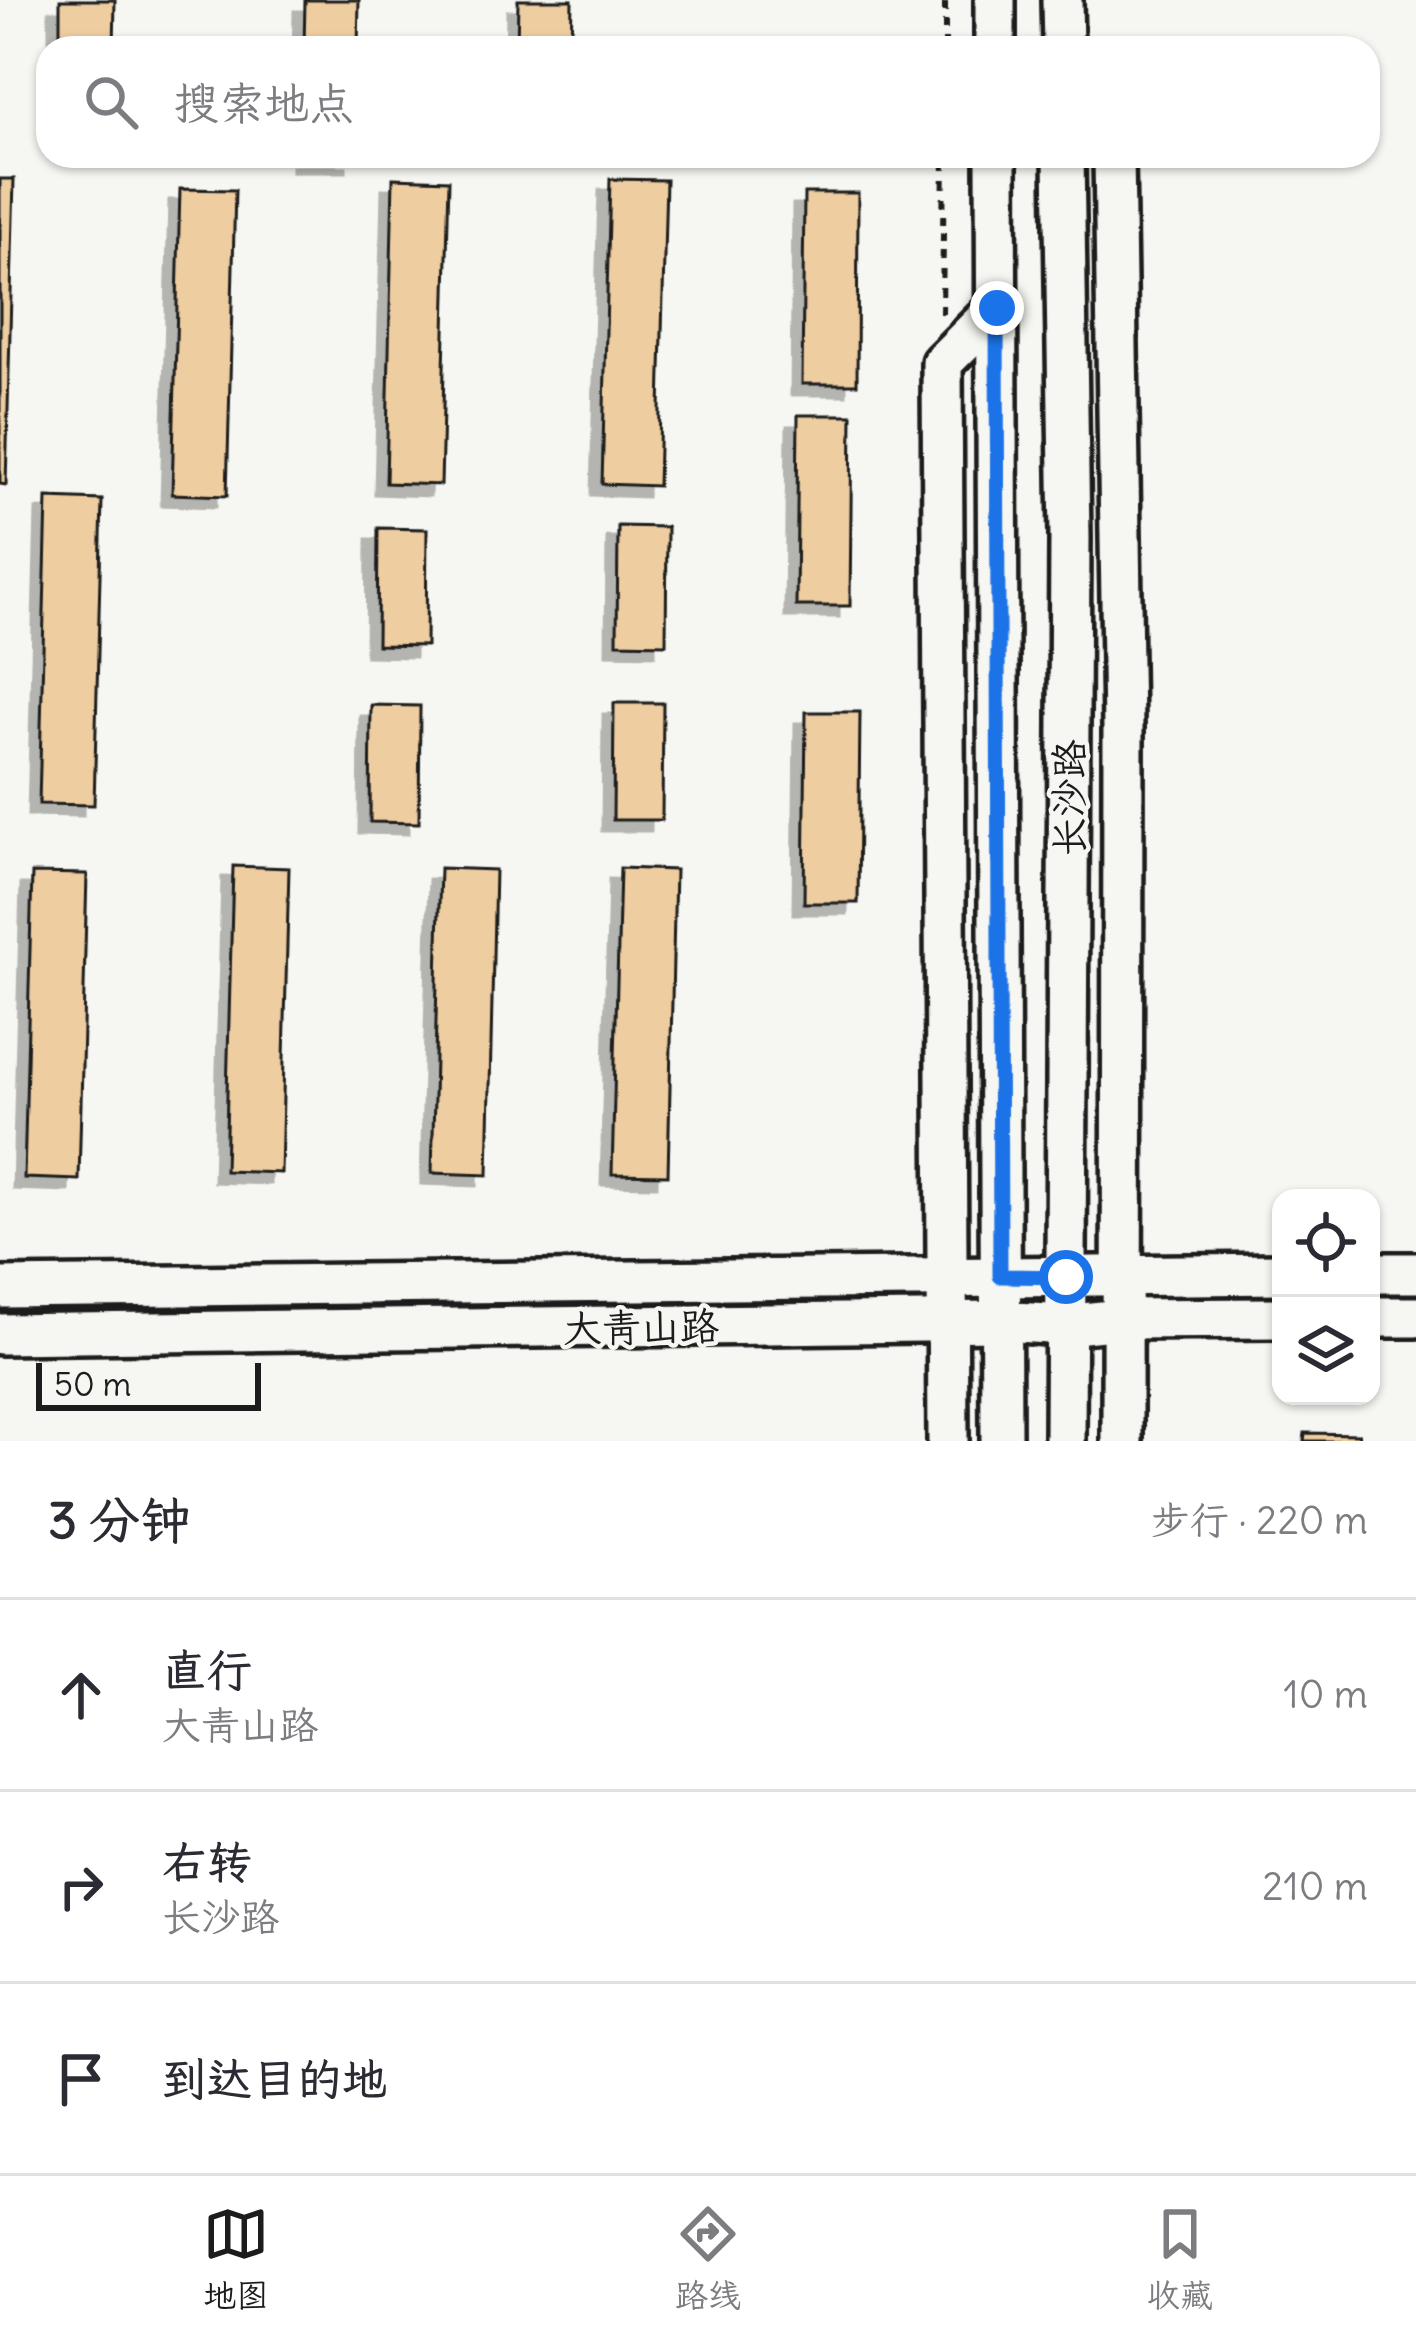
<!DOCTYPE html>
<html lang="zh">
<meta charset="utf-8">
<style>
:root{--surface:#fff;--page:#f2f2f3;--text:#2b2b33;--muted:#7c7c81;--line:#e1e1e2;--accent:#1c1c1c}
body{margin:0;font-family:Delius,"LXGW WenKai TC",sans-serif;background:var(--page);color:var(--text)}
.controls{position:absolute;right:36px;bottom:36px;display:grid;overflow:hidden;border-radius:24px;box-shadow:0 3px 9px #0004}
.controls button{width:108px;height:108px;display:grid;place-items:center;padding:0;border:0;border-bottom:3px solid var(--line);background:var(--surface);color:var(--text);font:60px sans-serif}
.scale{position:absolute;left:36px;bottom:30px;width:225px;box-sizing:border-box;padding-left:12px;border:6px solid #1c1c1c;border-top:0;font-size:33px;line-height:42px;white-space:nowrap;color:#1c1c1c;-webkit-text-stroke:9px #f6f6f2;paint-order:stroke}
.stop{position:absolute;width:36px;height:36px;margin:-27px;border:9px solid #1a73e8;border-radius:50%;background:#fff}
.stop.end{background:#1a73e8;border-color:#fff;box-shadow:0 3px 12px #0008}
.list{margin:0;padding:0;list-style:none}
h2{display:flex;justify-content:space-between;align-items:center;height:156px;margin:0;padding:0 48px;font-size:51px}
h2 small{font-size:39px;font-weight:400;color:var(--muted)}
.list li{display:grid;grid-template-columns:78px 1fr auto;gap:36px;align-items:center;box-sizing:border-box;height:192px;padding:0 48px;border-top:3px solid var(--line)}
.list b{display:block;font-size:45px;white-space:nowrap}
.list p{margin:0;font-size:39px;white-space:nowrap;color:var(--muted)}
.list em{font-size:39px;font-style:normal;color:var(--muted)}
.icon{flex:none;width:66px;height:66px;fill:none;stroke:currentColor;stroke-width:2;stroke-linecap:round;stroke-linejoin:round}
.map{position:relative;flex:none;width:1416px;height:1441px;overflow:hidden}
.search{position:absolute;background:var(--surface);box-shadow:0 3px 9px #0004;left:36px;right:36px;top:36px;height:132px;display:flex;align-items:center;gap:30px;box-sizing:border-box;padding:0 42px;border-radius:36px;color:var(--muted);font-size:45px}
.sheet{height:732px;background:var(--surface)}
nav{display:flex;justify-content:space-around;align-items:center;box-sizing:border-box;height:168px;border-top:3px solid var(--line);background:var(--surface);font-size:33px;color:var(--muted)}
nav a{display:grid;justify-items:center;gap:6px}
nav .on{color:var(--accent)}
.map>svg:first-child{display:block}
.building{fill:#eecda0;stroke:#1c1c1c;stroke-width:3;filter:url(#shadow)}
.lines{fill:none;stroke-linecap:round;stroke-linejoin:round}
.secondary-casing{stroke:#1c1c1c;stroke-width:48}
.path{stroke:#1c1c1c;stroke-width:6;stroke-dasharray:9 9;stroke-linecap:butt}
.secondary{stroke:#f6f6f2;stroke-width:39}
.route{stroke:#1a73e8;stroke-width:15}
.labels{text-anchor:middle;stroke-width:9;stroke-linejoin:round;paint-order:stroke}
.street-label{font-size:39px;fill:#1c1c1c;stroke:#f6f6f2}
</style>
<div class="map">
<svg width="1416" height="1441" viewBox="0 0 1416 1441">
<defs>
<filter id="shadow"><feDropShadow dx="-11" dy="11" stdDeviation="0" flood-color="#0004"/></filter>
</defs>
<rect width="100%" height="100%" fill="#f6f6f2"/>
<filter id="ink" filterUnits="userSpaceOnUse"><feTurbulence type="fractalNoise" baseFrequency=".00833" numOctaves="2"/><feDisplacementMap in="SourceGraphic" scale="24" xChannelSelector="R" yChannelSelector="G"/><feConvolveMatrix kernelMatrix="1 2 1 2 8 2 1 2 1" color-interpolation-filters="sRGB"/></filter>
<g filter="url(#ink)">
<!-- building -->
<g class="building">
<path d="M60 0H115L114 48H60Z"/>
<path d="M305 0H359L358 48H304Z"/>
<path d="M518 0H572L571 48H517Z"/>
<rect x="303" y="156" width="54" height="5"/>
<path d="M393 178 449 180 441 485 386 483Z"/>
<path d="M0 179H14L6 485 0 484Z"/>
<path d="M610 179 666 180 658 486 602 484Z"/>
<path d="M180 189 235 190 227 496 172 494Z"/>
<path d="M804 193H858L857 384H802Z"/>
<path d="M798 415H852L850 606H796Z"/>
<path d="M47 498 102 500 94 805 39 804Z"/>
<path d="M618 526 667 527 666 644 617 643Z"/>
<path d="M378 528 427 529 426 646 377 645Z"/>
<path d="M614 703H663L662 820H613Z"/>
<path d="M371 705 420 706 419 823 370 822Z"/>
<path d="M806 712H860L858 903H804Z"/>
<path d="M233 866 289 868 281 1173 225 1171Z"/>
<path d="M440 868 495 870 488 1175 432 1173Z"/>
<path d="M620 868 675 870 668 1175 612 1174Z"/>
<path d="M32 873 87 874 79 1180 24 1178Z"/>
<path d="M1305 1433 1359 1434 1358 1441H1304Z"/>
</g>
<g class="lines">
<!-- secondary casing -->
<g class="secondary-casing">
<g id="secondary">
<path d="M995 0V48"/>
<path d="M1062 0 1063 48"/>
<path d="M996 156 1001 1441"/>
<path d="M1064 156 1070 538 1065 1441"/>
<path d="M1114 156 1123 728 1122 1441"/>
<path d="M1371 1273H1416"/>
<path d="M0 1288 1281 1274"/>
<path d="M1371 1317H1416"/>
<path d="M0 1334 1000 1321 1065 1325 1121 1319 1281 1318"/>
<path d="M948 1441 942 363 997 308"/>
</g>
</g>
<!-- path -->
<g class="path">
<path d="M945 48V0"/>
<path d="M942 314 944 156"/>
</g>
<!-- secondary -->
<use href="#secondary" class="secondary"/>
</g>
</g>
<g class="lines" filter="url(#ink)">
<!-- route -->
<path class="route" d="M997 308 1000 1276 1066 1277"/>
</g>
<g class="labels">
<!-- street labels -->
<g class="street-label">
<text transform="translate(1069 798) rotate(-90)" y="14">长沙路</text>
<text transform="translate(641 1327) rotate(-1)" y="14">大青山路</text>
</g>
</g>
</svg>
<div class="controls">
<button><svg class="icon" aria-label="locate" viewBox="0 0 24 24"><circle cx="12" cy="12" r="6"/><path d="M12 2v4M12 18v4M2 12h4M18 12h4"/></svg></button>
<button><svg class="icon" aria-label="layers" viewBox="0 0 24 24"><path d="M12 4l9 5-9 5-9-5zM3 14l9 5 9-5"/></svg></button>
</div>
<div class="scale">50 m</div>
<div class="stop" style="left:1066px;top:1277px"></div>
<div class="stop end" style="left:997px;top:308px"></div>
<div class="search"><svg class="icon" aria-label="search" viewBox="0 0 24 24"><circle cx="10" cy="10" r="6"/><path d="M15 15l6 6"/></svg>搜索地点</div>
</div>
<section class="sheet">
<h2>3 分钟<small>步行 · 220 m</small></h2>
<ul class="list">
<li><svg class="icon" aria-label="ahead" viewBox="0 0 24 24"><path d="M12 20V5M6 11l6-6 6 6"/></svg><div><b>直行</b><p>大青山路</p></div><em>10 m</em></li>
<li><svg class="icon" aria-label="right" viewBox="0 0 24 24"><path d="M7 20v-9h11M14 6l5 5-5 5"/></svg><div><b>右转</b><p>长沙路</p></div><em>210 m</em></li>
<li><svg class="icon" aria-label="arrive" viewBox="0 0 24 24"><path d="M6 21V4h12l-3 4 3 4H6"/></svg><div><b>到达目的地</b></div></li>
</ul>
</section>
<nav>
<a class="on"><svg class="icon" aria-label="map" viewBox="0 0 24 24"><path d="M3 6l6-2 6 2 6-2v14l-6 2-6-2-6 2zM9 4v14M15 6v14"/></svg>地图</a>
<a><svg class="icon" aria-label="directions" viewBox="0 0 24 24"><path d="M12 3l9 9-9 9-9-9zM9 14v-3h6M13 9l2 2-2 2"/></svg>路线</a>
<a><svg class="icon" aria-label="saved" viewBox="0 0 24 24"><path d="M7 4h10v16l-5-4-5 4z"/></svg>收藏</a>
</nav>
